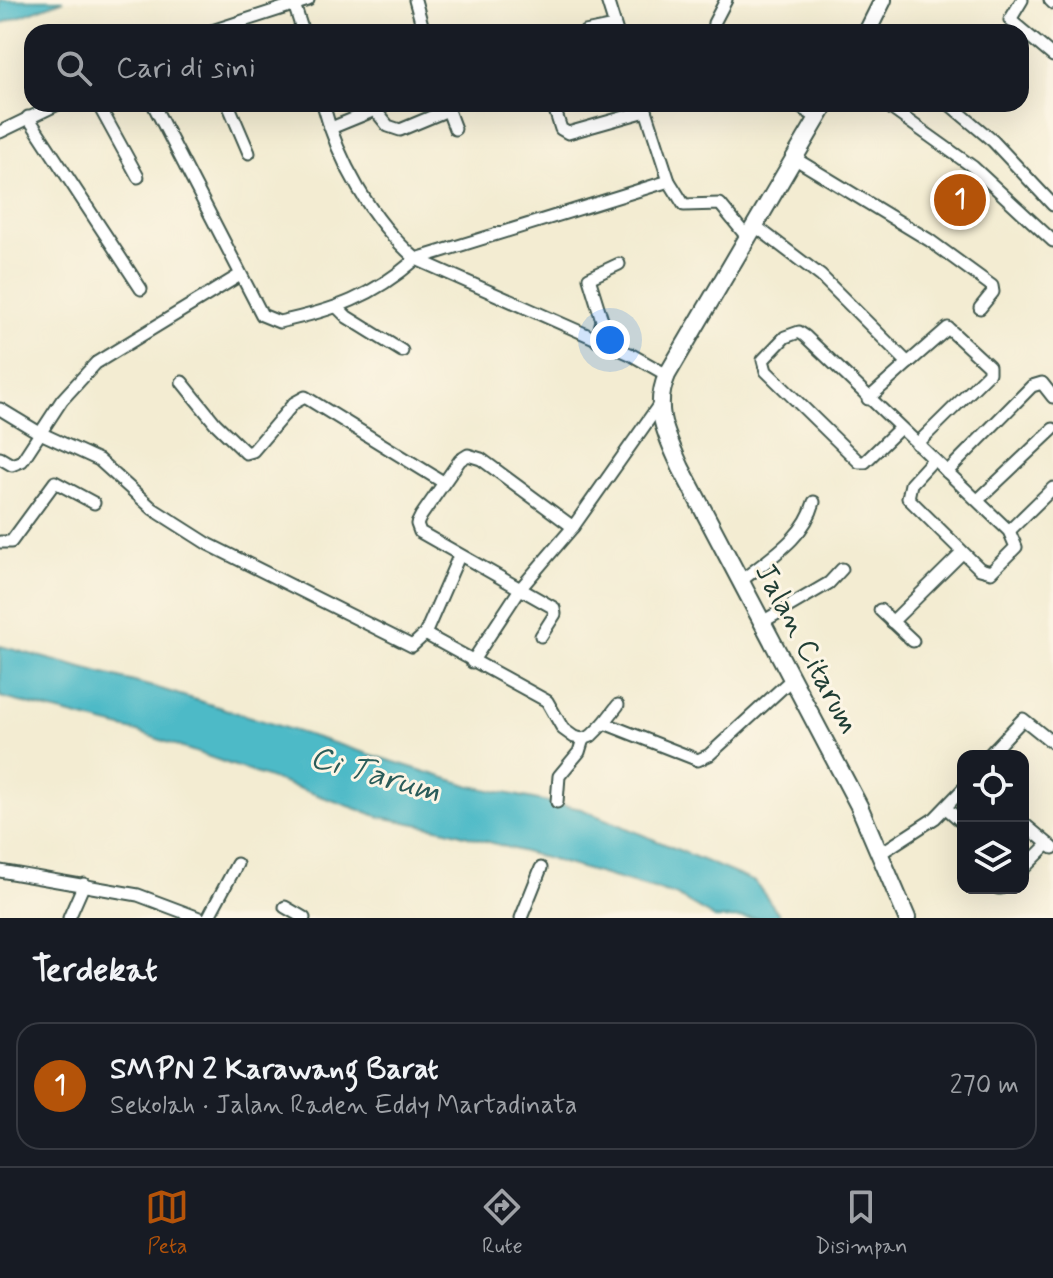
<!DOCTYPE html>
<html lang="id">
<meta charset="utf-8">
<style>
:root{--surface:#171b24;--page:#20242c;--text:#f1f3f6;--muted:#9ea1a6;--line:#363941;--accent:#b45309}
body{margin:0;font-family:Mynerve,sans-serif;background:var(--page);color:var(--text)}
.controls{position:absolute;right:24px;bottom:24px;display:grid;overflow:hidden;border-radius:16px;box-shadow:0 8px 32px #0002}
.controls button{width:72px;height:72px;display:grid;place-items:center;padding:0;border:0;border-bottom:2px solid var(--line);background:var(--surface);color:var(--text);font:40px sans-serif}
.you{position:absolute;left:610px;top:340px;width:28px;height:28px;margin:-20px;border:6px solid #fff;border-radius:50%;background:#1a73e8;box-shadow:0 0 0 12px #1a73e833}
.badge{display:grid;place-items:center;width:52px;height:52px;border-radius:50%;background:var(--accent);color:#fff;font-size:26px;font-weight:700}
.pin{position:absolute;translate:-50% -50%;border:4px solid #fff;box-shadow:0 2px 8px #0006}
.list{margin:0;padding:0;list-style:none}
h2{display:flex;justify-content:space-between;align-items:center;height:104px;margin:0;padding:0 32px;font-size:34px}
h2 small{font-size:26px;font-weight:400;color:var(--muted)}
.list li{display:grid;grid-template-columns:52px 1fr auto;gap:24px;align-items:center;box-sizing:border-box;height:128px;margin:0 16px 16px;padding:0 16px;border:2px solid var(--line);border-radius:24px}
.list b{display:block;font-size:30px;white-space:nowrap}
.list p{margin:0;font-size:26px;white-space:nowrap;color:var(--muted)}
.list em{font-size:26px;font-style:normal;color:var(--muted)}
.icon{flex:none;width:44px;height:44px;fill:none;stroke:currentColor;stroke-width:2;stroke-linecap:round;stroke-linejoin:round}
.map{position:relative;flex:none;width:1053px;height:918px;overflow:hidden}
.search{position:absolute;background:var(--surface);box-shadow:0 8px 32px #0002;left:24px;right:24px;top:24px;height:88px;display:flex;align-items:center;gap:20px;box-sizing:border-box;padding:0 28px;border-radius:24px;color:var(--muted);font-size:30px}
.sheet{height:248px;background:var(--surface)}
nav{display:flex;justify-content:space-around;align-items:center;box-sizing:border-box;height:112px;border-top:2px solid var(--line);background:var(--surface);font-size:22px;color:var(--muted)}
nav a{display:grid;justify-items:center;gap:4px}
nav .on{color:var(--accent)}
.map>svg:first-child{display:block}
.water{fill:#4dbac7;stroke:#367c7e;stroke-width:2}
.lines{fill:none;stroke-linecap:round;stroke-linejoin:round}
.street-casing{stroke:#3f574c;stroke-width:15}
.secondary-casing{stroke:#3f574c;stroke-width:20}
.street{stroke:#fff;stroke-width:11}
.secondary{stroke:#fff;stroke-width:16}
.labels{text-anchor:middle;stroke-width:6;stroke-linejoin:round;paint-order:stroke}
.street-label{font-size:30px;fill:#1f3d34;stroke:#fcf5e5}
.water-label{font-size:32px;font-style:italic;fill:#2a5c59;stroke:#fcf5e5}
</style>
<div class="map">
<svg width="1053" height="918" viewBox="0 0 1053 918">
<rect width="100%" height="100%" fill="#fcf5e5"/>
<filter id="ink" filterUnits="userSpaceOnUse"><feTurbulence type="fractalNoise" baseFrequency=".0125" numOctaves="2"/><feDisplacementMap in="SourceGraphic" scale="16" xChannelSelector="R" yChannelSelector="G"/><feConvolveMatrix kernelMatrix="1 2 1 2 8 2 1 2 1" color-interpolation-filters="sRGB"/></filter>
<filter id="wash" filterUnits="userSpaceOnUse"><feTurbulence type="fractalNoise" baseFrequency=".006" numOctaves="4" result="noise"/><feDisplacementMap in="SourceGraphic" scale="32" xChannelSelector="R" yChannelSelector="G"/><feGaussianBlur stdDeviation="1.8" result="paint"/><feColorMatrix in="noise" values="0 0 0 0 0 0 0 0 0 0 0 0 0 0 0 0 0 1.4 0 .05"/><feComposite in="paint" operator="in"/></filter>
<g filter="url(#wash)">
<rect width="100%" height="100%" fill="#f3ecd2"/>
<!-- water -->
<g class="water">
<path d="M0 0H64L0 24Z"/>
<path d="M0 646 164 690 471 786 581 809 755 882 782 918H715L675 895 447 830 380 817 138 732 0 697Z"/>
</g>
</g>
<g filter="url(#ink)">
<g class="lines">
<!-- street casing -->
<g class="street-casing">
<g id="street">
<path d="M415 0 424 32"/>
<path d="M607 0 617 32"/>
<path d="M1022 0 1010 20 1053 56"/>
<path d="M1050 0 1053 3"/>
<path d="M294 4 303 32"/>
<path d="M209 32 308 0"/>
<path d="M585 32 614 26"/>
<path d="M713 32 714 23 726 0"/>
<path d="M98 104 138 177"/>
<path d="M153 104 262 315 279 322C335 310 372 297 416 259L669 181"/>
<path d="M228 104 249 153"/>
<path d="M323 104C338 161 371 220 416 259L630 354 667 375"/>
<path d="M553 104 561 129 568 133 646 111"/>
<path d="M644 104 669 181 684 205 720 204 747 237"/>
<path d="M795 104 818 118"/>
<path d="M885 104 973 167 1053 241"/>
<path d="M949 104 993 141 1053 205"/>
<path d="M446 105 455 129"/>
<path d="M28 117 141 289"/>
<path d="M331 128 375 110 388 126 400 130 448 110"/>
<path d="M0 132 58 104"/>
<path d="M794 158 929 240 992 286 993 292 980 308"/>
<path d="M754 225 821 276 908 363 868 399"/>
<path d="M337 307 347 317 402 351"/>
<path d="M597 341 602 320 589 278 619 264"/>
<path d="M908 363 948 328 989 366V373L917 444"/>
<path d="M182 382 215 423 246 453 253 451 294 403 305 397 443 482"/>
<path d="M0 409 38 432 99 460 153 509 208 544 412 646 425 634 459 556"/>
<path d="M900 428 865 462H859L766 371 763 360 785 337 799 332 805 336 1009 531 1016 547 991 572 980 569 908 498 911 484 933 460"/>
<path d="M0 458 12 465 22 461 62 400 96 363 240 275"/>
<path d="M947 472 1032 386 1042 383 1053 397"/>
<path d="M978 500 1053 429"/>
<path d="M1009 531 1053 488"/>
<path d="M0 542H11L55 482 94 503"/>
<path d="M741 581C769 558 804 539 814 502"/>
<path d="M880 610 913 641"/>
<path d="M764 621 829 583 842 569"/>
<path d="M892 622 962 553"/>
<path d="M425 634 547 701 563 729 574 737 583 739 591 736 604 723 698 760 709 755 792 679"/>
<path d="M541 636 555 614 554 608 420 532 417 524 421 516 460 460 468 455 481 459 573 527 659 405"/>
<path d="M472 662 520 589 573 527"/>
<path d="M604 723 618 705"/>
<path d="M988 756 1023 719 1053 743"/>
<path d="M557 802 559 776 579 752 583 739"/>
<path d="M946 808 963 823"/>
<path d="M1023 823 1053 848"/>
<path d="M881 853 935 818 963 789"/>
<path d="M1023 869 1048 844"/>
<path d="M0 871 138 895 199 918"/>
<path d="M998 888H1001"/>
<path d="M285 907 304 918"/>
<path d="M69 918 84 884"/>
<path d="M208 918 237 864"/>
<path d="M521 918 541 868"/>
</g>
</g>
<!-- secondary casing -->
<g class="secondary-casing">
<g id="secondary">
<path d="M867 32 883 0"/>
<path d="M826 104 667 375C652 410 667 436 681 468L859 806 907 918"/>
</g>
</g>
<!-- street -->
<use href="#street" class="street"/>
<!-- secondary -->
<use href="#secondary" class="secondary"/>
</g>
</g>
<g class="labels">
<!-- street labels -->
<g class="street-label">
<text transform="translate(808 648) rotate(62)" y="10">Jalan Citarum</text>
</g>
<!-- water labels -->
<g class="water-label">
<text transform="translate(376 773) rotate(16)" y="11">Ci Tarum</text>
</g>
</g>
</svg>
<div class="controls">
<button><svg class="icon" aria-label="locate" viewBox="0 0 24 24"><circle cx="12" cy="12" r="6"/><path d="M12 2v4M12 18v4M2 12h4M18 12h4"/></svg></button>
<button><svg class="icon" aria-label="layers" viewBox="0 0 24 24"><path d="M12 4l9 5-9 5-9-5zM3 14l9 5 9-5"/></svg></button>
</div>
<div class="you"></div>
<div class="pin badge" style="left:960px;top:200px">1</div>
<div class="search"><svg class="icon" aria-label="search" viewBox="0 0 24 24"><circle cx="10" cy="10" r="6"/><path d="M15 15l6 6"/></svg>Cari di sini</div>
</div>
<section class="sheet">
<h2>Terdekat<small></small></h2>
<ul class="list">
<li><span class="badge">1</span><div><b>SMPN 2 Karawang Barat</b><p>Sekolah · Jalan Raden Eddy Martadinata</p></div><em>270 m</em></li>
</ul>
</section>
<nav>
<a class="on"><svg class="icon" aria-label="map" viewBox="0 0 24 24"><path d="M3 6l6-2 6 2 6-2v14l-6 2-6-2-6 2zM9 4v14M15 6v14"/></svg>Peta</a>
<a><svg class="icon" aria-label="directions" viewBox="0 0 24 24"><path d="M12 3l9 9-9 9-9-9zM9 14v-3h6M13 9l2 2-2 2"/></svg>Rute</a>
<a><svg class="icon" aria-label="saved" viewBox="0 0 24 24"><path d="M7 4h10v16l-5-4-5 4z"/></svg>Disimpan</a>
</nav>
